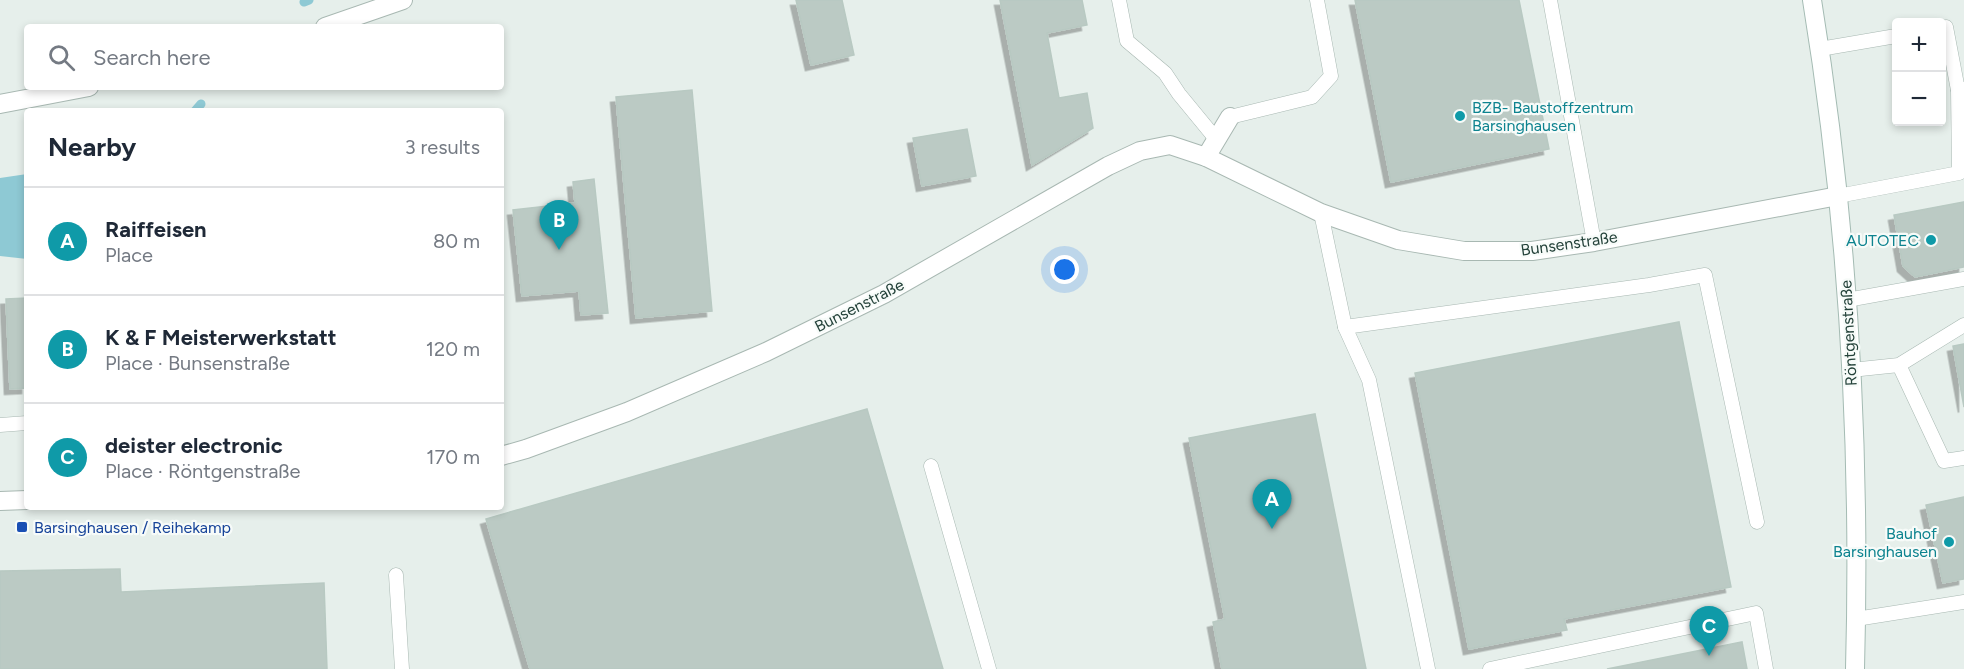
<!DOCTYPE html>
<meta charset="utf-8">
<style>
:root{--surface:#fff;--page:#f6f6f7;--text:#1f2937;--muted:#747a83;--line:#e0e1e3;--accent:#7f5249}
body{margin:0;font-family:Figtree,sans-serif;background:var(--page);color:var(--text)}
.controls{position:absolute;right:18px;top:18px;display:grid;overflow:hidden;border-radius:6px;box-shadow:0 3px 9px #0003}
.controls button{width:54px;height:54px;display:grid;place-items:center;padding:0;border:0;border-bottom:2px solid var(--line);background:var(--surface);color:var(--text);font:30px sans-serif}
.you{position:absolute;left:1065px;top:270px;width:21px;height:21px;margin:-15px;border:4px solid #fff;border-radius:50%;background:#1a73e8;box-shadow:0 0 0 9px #1a73e833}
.badge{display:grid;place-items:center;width:39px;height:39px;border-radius:50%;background:var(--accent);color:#fff;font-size:20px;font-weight:700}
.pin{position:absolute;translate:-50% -50px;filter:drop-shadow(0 2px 3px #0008)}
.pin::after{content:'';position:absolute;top:32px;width:21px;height:18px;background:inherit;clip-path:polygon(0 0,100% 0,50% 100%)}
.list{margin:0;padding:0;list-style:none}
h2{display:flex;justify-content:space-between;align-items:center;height:78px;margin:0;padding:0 24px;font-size:26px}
h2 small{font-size:20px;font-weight:400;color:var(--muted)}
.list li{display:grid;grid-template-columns:39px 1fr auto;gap:18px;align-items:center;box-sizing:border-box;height:108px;padding:0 24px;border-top:2px solid var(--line)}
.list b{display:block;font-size:22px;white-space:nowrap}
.list p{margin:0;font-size:20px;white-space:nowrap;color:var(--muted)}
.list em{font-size:20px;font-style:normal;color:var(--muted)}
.icon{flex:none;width:33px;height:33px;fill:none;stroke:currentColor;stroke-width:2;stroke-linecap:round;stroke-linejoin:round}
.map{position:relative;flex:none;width:1964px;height:669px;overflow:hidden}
.search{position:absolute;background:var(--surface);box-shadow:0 3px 9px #0003;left:24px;top:24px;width:480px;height:66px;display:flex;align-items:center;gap:15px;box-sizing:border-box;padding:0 21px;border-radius:6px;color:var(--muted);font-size:22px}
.panel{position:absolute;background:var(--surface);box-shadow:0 3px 9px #0003;left:24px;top:108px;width:480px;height:402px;border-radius:6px}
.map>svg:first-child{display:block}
.water{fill:#8ec9d4}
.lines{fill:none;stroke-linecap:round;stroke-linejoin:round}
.stream{stroke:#8ec9d4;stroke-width:9}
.building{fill:#bbcac4;stroke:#b8c9c2;stroke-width:1.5;filter:url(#shadow)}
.service-casing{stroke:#a8b8b2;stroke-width:15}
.minor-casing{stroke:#a8b8b2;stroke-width:20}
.tertiary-casing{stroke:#a8b8b2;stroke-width:20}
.secondary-casing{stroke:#a4bbb3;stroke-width:20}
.service{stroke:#fff;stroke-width:14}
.minor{stroke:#fff;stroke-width:18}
.tertiary{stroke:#fff;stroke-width:18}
.secondary{stroke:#fff;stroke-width:18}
.culture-dot{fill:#0f9aa8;stroke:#f7fbf9;stroke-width:2}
.transit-dot{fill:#1a4fb4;stroke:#f7fbf9;stroke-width:2}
.labels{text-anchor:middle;stroke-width:4.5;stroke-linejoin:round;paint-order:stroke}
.culture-label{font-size:16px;fill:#0d838f;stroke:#f7fbf9;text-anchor:end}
.street-label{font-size:16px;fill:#24423a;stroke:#f7fbf9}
.transit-label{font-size:16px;fill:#164399;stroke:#f7fbf9;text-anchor:start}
</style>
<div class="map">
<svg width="1964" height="669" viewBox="0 0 1964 669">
<defs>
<filter id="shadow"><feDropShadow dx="-5.5" dy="5.5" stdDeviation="0" flood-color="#0004"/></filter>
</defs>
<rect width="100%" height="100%" fill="#e6efeb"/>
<!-- water -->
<path class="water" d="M27 174V259L0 256V178Z"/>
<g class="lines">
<!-- stream -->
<g class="stream">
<path d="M304 2 309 0"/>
<path d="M195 111 201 104"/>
</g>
</g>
<!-- building -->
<g class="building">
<path d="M796 0H842L854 55 811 65Z"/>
<path d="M1000 0H1082L1087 25 1047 33 1059 98 1087 93 1093 128 1032 165Z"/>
<path d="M1355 0H1519L1549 149 1391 182Z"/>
<path d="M692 90 712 311 636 318 616 97Z"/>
<path d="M967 129 976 176 922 186 913 138Z"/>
<path d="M594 179 608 313 581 315 579 291 522 296 513 210 575 203 573 182Z"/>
<path d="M1964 202V267L1915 277 1903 266 1894 215Z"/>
<path d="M27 298V388L10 389 6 299Z"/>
<path d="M1679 322 1731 587 1564 619 1567 630 1469 649 1415 373Z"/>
<path d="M1964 344V407L1953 346Z"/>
<path d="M867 409 943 669H530L486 519Z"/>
<path d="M1315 414 1366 669H1222L1213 622 1225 619 1189 438Z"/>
<path d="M1964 497V579L1943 583 1926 505Z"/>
<path d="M120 569 121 592 324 583 327 669H0V571Z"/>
<path d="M1742 642 1747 669H1607Z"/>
</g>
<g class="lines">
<!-- service casing -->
<g class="service-casing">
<g id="service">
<path d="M1119 0 1127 41 1165 73 1179 94 1216 139"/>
<path d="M1550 0 1594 242"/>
<path d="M1942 28 1946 27 1958 90"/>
<path d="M1820 49 1896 36"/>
<path d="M1230 117 1312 97 1331 76 1317 0"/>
<path d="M1838 196 1959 173 1958 90 1964 89"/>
<path d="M1321 213 1345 327 1369 380 1428 669"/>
<path d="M1847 300 1964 279"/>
<path d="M1345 327 1649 285 1705 275 1757 522"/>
<path d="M1899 365 1944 461 1964 458"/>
<path d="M1851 370 1899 365 1964 325"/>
<path d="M0 425 27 423"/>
<path d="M931 466 989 669"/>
<path d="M396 575 402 669"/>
<path d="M1856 619 1964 602"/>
<path d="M1490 669 1756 613 1766 669"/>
</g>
</g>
<!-- minor casing -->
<g class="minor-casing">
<g id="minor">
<path d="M1206 157 1230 117"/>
<path d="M501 456 526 449 627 412 766 352 884 294 1108 166 1140 151 1170 145 1206 157 1321 213 1398 240 1464 251H1532L1594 242 1838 196"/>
<path d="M0 501 27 500"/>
</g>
</g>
<!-- tertiary casing -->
<g class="tertiary-casing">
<g id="tertiary">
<path d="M325 27 403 0"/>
<path d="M0 104 89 87"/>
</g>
</g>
<!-- secondary casing -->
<g class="secondary-casing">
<path id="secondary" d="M1812 0C1848 221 1861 445 1855 669"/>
</g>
<!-- service -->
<use href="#service" class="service"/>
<!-- minor -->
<use href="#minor" class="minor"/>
<!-- tertiary -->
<use href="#tertiary" class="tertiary"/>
<!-- secondary -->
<use href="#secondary" class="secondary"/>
</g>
<!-- markers -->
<g class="culture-dot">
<circle cx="1460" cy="116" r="6"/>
<circle cx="1931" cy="240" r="6"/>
<circle cx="1949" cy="542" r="6"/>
</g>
<rect class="transit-dot" x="16" y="521" width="12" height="12" rx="3"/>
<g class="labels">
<!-- culture labels -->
<g class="culture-label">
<text x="1472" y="113" text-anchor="start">BZB- Baustoffzentrum<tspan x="1472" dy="18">Barsinghausen</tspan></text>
<text x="1919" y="246">AUTOTEC</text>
<text x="1937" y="539">Bauhof<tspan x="1937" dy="18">Barsinghausen</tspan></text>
</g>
<!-- street labels -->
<g class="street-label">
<text transform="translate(1569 243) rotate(-8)" y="6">Bunsenstraße</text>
<text transform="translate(859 305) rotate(-27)" y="6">Bunsenstraße</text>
<text transform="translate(1848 333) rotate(-93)" y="6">Röntgenstraße</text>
</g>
<!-- transit labels -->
<g class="transit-label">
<text x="34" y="533">Barsinghausen / Reihekamp</text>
</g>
</g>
</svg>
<div class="controls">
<button>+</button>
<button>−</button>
</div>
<div class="you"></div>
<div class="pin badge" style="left:1272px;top:529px;background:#0f9aa8">A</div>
<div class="pin badge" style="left:559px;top:250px;background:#0f9aa8">B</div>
<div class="pin badge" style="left:1709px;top:656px;background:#0f9aa8">C</div>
<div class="search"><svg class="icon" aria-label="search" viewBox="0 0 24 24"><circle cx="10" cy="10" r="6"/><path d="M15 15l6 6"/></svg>Search here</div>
<section class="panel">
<h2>Nearby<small>3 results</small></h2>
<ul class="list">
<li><span class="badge" style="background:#0f9aa8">A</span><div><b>Raiffeisen</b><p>Place</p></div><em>80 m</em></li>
<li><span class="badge" style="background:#0f9aa8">B</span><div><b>K &amp; F Meisterwerkstatt</b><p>Place · Bunsenstraße</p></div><em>120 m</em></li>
<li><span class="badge" style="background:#0f9aa8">C</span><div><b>deister electronic</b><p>Place · Röntgenstraße</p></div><em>170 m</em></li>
</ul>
</section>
</div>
